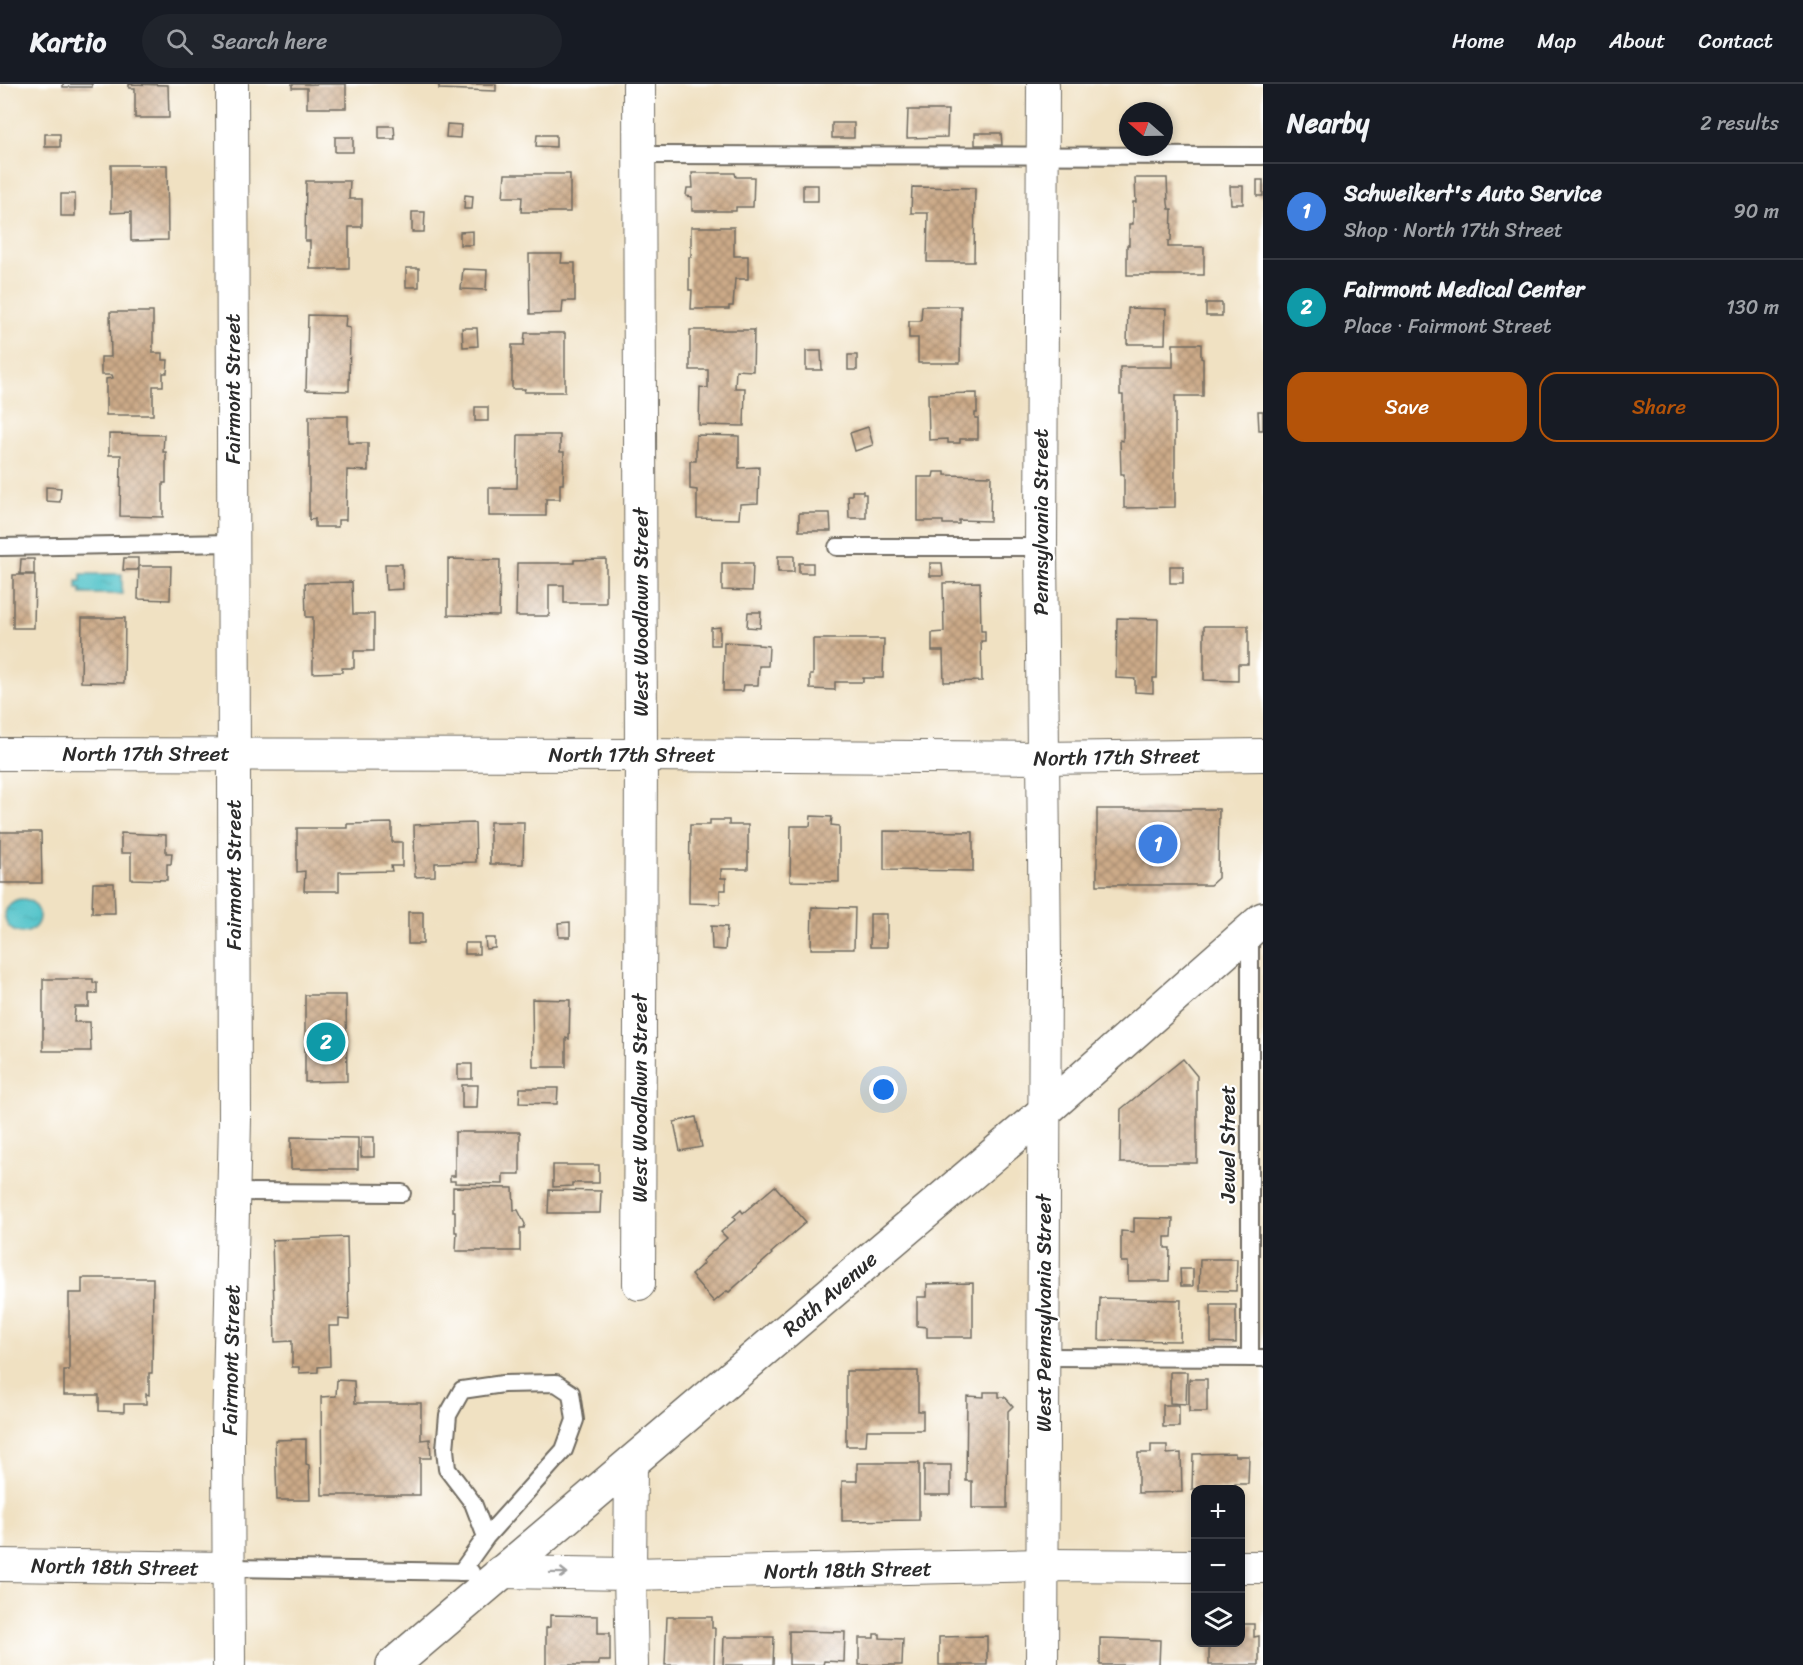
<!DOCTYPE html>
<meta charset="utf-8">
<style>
:root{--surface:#171b24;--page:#20242c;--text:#f1f3f6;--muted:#9ea1a6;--line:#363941;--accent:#b45309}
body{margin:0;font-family:Sriracha,sans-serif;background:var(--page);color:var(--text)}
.controls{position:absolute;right:18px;bottom:18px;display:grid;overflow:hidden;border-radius:12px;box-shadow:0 3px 9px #0003}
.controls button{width:54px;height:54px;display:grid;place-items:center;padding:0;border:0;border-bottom:2px solid var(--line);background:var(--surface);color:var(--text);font:30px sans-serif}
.compass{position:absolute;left:1119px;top:18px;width:54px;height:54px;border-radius:50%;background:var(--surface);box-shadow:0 3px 9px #0003;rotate:290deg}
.you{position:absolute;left:884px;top:1006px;width:21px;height:21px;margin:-15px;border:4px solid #fff;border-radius:50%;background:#1a73e8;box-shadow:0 0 0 9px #1a73e833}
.badge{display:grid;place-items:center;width:39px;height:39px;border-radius:50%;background:var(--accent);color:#fff;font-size:20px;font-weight:700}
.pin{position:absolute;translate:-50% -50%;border:3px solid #fff;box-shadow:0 2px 6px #0006}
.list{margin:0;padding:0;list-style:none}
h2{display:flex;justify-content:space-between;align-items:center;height:78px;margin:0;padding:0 24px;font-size:26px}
h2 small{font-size:20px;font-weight:400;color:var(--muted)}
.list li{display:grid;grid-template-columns:39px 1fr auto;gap:18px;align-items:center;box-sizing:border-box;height:96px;padding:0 24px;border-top:2px solid var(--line)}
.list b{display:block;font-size:22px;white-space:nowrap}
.list p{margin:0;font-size:20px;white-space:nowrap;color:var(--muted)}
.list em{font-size:20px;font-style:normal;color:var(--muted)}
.actions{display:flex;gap:12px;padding:18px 24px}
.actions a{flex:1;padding:14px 0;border:2px solid var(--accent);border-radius:18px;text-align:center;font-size:21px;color:var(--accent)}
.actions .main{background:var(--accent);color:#fff}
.icon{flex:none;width:33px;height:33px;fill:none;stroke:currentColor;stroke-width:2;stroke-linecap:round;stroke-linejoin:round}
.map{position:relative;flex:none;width:1263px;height:1581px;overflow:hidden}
header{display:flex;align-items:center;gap:36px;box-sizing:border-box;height:84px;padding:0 30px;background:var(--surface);border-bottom:2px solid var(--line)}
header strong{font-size:28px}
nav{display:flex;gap:33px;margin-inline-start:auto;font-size:21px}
.search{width:420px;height:54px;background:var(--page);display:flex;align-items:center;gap:15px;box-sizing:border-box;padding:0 21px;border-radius:33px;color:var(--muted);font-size:22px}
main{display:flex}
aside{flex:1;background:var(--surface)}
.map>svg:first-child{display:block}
.water{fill:url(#water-ripples);stroke:#41787b;stroke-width:1.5}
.building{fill:url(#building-cross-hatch)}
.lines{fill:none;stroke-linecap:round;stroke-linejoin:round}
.lane-casing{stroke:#706b60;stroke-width:20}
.street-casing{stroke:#706b60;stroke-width:34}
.secondary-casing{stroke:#706b60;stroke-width:36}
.lane{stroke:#fff;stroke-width:16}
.street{stroke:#fff;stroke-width:32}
.secondary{stroke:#fff;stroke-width:33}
.oneway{stroke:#a0a0a0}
.labels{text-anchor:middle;stroke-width:4.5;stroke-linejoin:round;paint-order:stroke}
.street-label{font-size:21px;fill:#2b2b2b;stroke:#fff}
</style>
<header>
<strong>Kartio</strong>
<div class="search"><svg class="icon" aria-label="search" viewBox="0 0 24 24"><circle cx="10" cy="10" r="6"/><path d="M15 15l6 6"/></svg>Search here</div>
<nav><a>Home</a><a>Map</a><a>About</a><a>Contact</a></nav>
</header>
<main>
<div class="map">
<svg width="1263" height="1581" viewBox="0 0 1263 1581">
<defs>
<pattern id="water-ripples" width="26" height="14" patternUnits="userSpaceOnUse" patternTransform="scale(1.5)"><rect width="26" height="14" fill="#57c5cb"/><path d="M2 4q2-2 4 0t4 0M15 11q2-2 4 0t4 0" fill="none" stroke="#4ca9ae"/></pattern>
<pattern id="building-cross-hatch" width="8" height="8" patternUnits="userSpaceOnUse" patternTransform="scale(1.5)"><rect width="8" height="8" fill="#ca8"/><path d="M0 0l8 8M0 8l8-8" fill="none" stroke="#a68b6f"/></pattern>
</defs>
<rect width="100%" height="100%" fill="#fff"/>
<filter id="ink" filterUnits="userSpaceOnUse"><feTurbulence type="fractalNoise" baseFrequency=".0167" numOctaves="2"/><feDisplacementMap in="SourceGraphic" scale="12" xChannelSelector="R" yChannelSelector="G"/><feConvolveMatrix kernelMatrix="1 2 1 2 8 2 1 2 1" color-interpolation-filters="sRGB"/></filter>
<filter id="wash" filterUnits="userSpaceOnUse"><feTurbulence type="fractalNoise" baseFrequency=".008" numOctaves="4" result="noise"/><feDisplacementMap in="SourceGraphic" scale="24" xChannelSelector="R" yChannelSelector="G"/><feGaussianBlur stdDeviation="1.35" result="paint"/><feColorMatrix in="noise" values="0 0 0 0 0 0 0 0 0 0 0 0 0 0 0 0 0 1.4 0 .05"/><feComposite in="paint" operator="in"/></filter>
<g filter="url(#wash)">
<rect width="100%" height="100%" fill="#f0e1c2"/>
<!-- water -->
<g class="water">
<path d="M81 490H122V510H81V505H77V497H81Z"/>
<circle cx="22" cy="832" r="17"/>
</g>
<g id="blocks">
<!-- building -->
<g class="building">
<rect x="63" y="0" width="29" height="3"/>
<path d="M129 0 168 1 169 34H135V4H129Z"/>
<path d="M292 0H346V24H307V4H292Z"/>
<path d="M439 0H496V7L439 5Z"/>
<path d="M908 26H948L947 53 907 54Z"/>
<rect x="832" y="39" width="22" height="15"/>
<path d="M447 40 461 41 460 54 446 53Z"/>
<path d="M379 42H394L395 55H379Z"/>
<path d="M975 49H1001L1002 61H975Z"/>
<rect x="45" y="50" width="15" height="13"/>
<path d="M537 51H556V63L536 62Z"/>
<rect x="335" y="53" width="18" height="15"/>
<path d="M111 81H167L168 156 131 157V128L111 129Z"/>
<path d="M692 89H735L736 93H754L753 123H736V127H692V113L686 112 687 104H693Z"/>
<path d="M505 90H570V128H521L522 113H503Z"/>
<path d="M1135 94H1167L1168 119 1169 125H1172L1171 157H1168V163H1204V191H1127V161H1129V140H1133V118H1136Z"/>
<rect x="1257" y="96" width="6" height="16"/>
<path d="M306 97H350L349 115H362V143H349V185H310V157H305Z"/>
<rect x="803" y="101" width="15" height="16"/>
<path d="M1230 102H1243V120H1231Z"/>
<path d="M912 103 975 104 974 178H927L928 129H911Z"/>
<rect x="61" y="110" width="14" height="22"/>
<path d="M465 111 473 112 472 125H464Z"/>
<path d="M412 128H425L424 148H412Z"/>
<path d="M691 143H734V172H748V195H735L733 222H729V225H691L692 206H689V173H691Z"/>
<path d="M473 147V161H460V148Z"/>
<path d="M529 170H562L561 179H575V217H563L562 229 530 230Z"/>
<rect x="406" y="184" width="13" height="19"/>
<path d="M463 185 487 186 486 206 461 205Z"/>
<rect x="1206" y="219" width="16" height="13"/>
<path d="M922 222H961L960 279H918V254H909V237H921Z"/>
<path d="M1128 224 1166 225 1165 260H1127Z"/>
<path d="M110 228H153V269H162V276H168L167 289H163V302H153V331H106V295L113 294 112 291H101V273H111Z"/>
<path d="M308 231 346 232 345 243 350 244 349 307 306 306Z"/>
<path d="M462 244H477L478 262 463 263Z"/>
<path d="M690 246H754L753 287 736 286 735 304H745L744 342 699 341 700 303 708 304V286H690Z"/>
<path d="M525 249H565V308H524L525 305H512V261H524Z"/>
<path d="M1173 260H1201V274L1203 275V312H1175V423L1124 424V390H1121L1120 356 1123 357V311H1120V283H1173Z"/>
<path d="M806 267H821L822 286H806Z"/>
<rect x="848" y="271" width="9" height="15"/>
<path d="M977 309V329H975V334H978V355H960V359H948V355L929 356 928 310Z"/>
<rect x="475" y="323" width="13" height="14"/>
<path d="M1258 327H1263V346H1259Z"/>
<path d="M309 332H348V359H368V387L347 386 346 436H338V443H315V435L309 436Z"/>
<path d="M868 343 873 361 855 367 850 349Z"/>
<path d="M109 350 164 351 163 368H166V399H163V433L120 432 121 371H109Z"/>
<path d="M518 351H560V368H564L563 400H560V415H546V432H489V404H517Z"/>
<path d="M696 351 739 352V384L759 383 758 419 740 420 739 435 697 434V406L690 405V377H696Z"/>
<path d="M934 388H945V391L991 392 990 437 959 436V440H943V437H918V393H933Z"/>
<path d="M46 403 61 404 60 418 46 417Z"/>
<path d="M852 407H863V410H866V434H849L848 411H852Z"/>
<path d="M799 429H830L831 447H799Z"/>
<rect x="778" y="472" width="16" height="16"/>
<path d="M124 474H138V486H123Z"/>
<path d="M21 475H34V490H20Z"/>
<path d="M448 475 500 476 499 532 448 531Z"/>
<path d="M606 475V519H564V501H549V532H516L517 479H574V476Z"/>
<path d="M722 479H753L752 507 722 506Z"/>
<rect x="799" y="479" width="14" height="10"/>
<path d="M930 479H942L943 492H930Z"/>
<path d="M385 480H402L403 505 386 506Z"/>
<path d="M139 482H171L170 516 138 515Z"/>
<rect x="1170" y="482" width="13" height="17"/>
<path d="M13 491H35L34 544H13Z"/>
<path d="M352 498 353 530H374V567H354V584H342V588L313 589V533H306L305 499Z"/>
<path d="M980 498 981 547H985V557H981L982 597 944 598 943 567H932V549L944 548 943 499Z"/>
<path d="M748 528H761L760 544 747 543Z"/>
<path d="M82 534H125L124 599 81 598Z"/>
<path d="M1117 534 1158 535 1157 594H1153V609L1135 608V595L1116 594Z"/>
<path d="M1204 542H1248V580H1238V597L1204 596Z"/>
<path d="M720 543V561H711V544Z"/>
<path d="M813 555H884L883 594H863V598H835V606L810 605V591H813Z"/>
<path d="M724 558 758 560V561L769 562 768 582H759L758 601H744L743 607H723Z"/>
<path d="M1097 725H1219L1218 794 1210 801H1097Z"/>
<path d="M811 732 832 733 831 741 839 742V798L790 797 791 742H810Z"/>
<path d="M710 736H729V741H748V785H721V794H726V806H720V820L689 819 690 741H710Z"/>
<path d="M490 738H524L523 780H490Z"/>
<path d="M392 739V758H402V782H391L392 787 339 788V807H304L305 787 297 788V744H347V740Z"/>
<path d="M475 739 476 778 435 779V792L415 793 414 741Z"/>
<path d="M884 747 973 748V787L884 786Z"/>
<path d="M0 748H41L42 799H0Z"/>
<path d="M121 749 166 751V769H172L171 780H167V796L131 795V769H121Z"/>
<path d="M93 799H114L115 829H92Z"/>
<path d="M812 823 855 824 854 865H811Z"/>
<rect x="408" y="828" width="15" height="32"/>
<rect x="870" y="830" width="17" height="33"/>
<path d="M570 838V853H559L558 839Z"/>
<path d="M711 842 727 843 725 866 712 865Z"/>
<path d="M485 854H495V864L486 865Z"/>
<rect x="465" y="859" width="14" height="11"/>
<path d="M43 895H93V899H97V910H89V923H75L74 938H90L91 967H43Z"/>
<path d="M305 911H346L347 997 305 998Z"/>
<path d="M532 915 570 916 569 955 566 954V983H533Z"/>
<path d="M1183 975 1197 992V1079H1120L1121 1025Z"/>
<rect x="458" y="980" width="14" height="15"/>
<path d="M462 1001H478L477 1024H462Z"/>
<path d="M520 1004H558L557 1020 519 1019Z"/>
<path d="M696 1033 702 1063 680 1067 674 1038Z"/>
<path d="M455 1048H520V1090H503V1100L455 1099V1097H450V1092H455Z"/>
<path d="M291 1053 358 1054V1085H291Z"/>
<rect x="361" y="1053" width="13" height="20"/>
<path d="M553 1081H599V1099H572V1102L553 1103Z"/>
<path d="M775 1102 806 1138 771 1169 772 1170 729 1208 727 1207 714 1218 691 1191 704 1179 702 1177 727 1154 721 1148 736 1135 733 1133 741 1126 743 1129Z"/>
<path d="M453 1103 513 1104 514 1126H518L525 1140 524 1144H520V1167H456L457 1148H455V1127H453Z"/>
<path d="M549 1106 601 1107 600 1129H548Z"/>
<path d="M1134 1134 1173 1135 1172 1153H1165V1164H1170L1169 1197H1128V1178H1121V1147L1134 1148Z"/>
<path d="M347 1153 349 1236 339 1235V1242H329L330 1282 318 1283V1288L299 1289V1283H292V1257L275 1258 272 1156Z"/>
<path d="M1200 1175H1237L1236 1207 1199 1206Z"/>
<path d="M1180 1185H1193V1202H1181Z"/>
<path d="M82 1194H153L152 1289H149V1311L146 1310V1320H124V1328L99 1327V1311H64V1286H69V1209H82Z"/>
<path d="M973 1199V1253H927V1243L917 1242V1213H927V1200Z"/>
<path d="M1100 1214 1181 1216 1180 1257 1099 1256Z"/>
<path d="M1211 1221H1236V1259L1211 1258Z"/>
<path d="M846 1287H918V1327H923V1346H867L866 1362H846Z"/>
<path d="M1170 1288H1187L1186 1320 1170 1319Z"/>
<rect x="1189" y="1295" width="18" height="33"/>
<path d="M337 1296 354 1297 355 1319H421V1356L430 1355 431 1374H420V1411H322L321 1313 336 1312Z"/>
<path d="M984 1308H999V1313H1005L1013 1322 1008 1327 1007 1424H972V1397H966L967 1312 984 1313Z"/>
<rect x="1163" y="1321" width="16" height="22"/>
<path d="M306 1355V1380L309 1381 310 1416H277L275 1356Z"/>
<path d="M1151 1361H1167V1370L1181 1369 1182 1408 1138 1409V1369H1151Z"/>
<path d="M1235 1369V1372H1249L1248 1400H1235V1405H1192L1193 1370Z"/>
<path d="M857 1379H919V1436L842 1437V1397H857Z"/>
<rect x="924" y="1381" width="27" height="30"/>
<path d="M550 1531 598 1532V1549H610V1577H599V1581H546V1544L550 1543Z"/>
<path d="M667 1533H712V1544H715L714 1581H665Z"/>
<path d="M1240 1540H1254V1553L1259 1552V1581H1209V1558H1240Z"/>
<path d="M789 1547 845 1548 844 1578 824 1577 823 1581H789Z"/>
<path d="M874 1550H880V1554L903 1555 902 1581H859V1554H874Z"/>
<path d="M987 1552V1581H939V1553Z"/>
<path d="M724 1553H774L773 1581H723Z"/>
<path d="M1100 1554 1160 1556 1159 1581H1100Z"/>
</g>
</g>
</g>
<g filter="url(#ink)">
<use href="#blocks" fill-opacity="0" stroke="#706b60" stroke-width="1.5"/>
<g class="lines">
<!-- lane casing -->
<g class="lane-casing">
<g id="lane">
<path d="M639 71 1263 72"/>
<path d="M0 463 234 459"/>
<path d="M837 463H1041"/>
<path d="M1250 848V1274"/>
<path d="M235 1108 402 1109"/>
<path d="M1045 1273 1263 1274"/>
<path d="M229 1484 471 1488"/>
<path d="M461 1488 486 1453 564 1366 575 1336 571 1309 556 1299 503 1300 462 1306 448 1331 445 1365 447 1385 473 1419 486 1453"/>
</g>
</g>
<!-- street casing -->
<g class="street-casing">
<g id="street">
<path d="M0 670 641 671 1042 674 1263 671"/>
<path d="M639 1200 641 671 639 0"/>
<path d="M631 1379 630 1490 632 1581"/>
<path d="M0 1481 229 1484"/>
<path d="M1240 1483H1263"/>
<path d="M500 1488 630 1490 1043 1481 1196 1482"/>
<path d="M229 1581 228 1353 235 1035 232 0"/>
<path d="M1042 1581 1045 877 1041 463 1043 0"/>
</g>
</g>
<!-- secondary casing -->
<g class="secondary-casing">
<path id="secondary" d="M393 1581 1045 1027 1263 835"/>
</g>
<!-- lane -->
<use href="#lane" class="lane"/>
<!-- street -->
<use href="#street" class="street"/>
<!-- secondary -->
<use href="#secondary" class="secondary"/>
</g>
<!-- one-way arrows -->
<defs><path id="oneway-shaft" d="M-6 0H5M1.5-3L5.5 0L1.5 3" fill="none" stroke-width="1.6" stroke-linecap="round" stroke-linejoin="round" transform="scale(1.5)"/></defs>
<use class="oneway" href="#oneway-shaft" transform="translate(559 1489) rotate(1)"/>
</g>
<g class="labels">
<!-- street labels -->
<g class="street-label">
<text transform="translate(233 305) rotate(-90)" y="7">Fairmont Street</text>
<text transform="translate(1041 438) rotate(-90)" y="7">Pennsylvania Street</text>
<text transform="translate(641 528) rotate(-90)" y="7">West Woodlawn Street</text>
<text x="146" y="677">North 17th Street</text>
<text x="632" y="678">North 17th Street</text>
<text transform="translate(1117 673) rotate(-1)" y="7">North 17th Street</text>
<text transform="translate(234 791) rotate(-90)" y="7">Fairmont Street</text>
<text transform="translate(640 1014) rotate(-90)" y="7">West Woodlawn Street</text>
<text transform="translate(1228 1060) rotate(-90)" y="7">Jewel Street</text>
<text transform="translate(830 1210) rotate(-41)" y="7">Roth Avenue</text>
<text transform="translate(1044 1229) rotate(-90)" y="7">West Pennsylvania Street</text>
<text transform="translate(231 1276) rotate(-89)" y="7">Fairmont Street</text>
<text transform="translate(115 1483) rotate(1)" y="7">North 18th Street</text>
<text transform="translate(848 1486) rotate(-1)" y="7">North 18th Street</text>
</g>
</g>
</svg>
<div class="controls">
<button>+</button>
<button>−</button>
<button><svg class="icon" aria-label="layers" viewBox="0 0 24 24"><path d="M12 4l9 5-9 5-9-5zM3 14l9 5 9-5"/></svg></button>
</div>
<svg class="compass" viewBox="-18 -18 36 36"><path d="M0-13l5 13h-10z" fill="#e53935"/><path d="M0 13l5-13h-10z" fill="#9ea1a6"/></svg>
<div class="you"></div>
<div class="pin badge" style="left:1158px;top:760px;background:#3f7fe0">1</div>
<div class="pin badge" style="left:326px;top:958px;background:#0f9aa8">2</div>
</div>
<aside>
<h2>Nearby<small>2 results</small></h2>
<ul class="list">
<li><span class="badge" style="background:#3f7fe0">1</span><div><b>Schweikert's Auto Service</b><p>Shop · North 17th Street</p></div><em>90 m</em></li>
<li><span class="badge" style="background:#0f9aa8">2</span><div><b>Fairmont Medical Center</b><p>Place · Fairmont Street</p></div><em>130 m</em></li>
</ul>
<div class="actions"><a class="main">Save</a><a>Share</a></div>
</aside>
</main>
